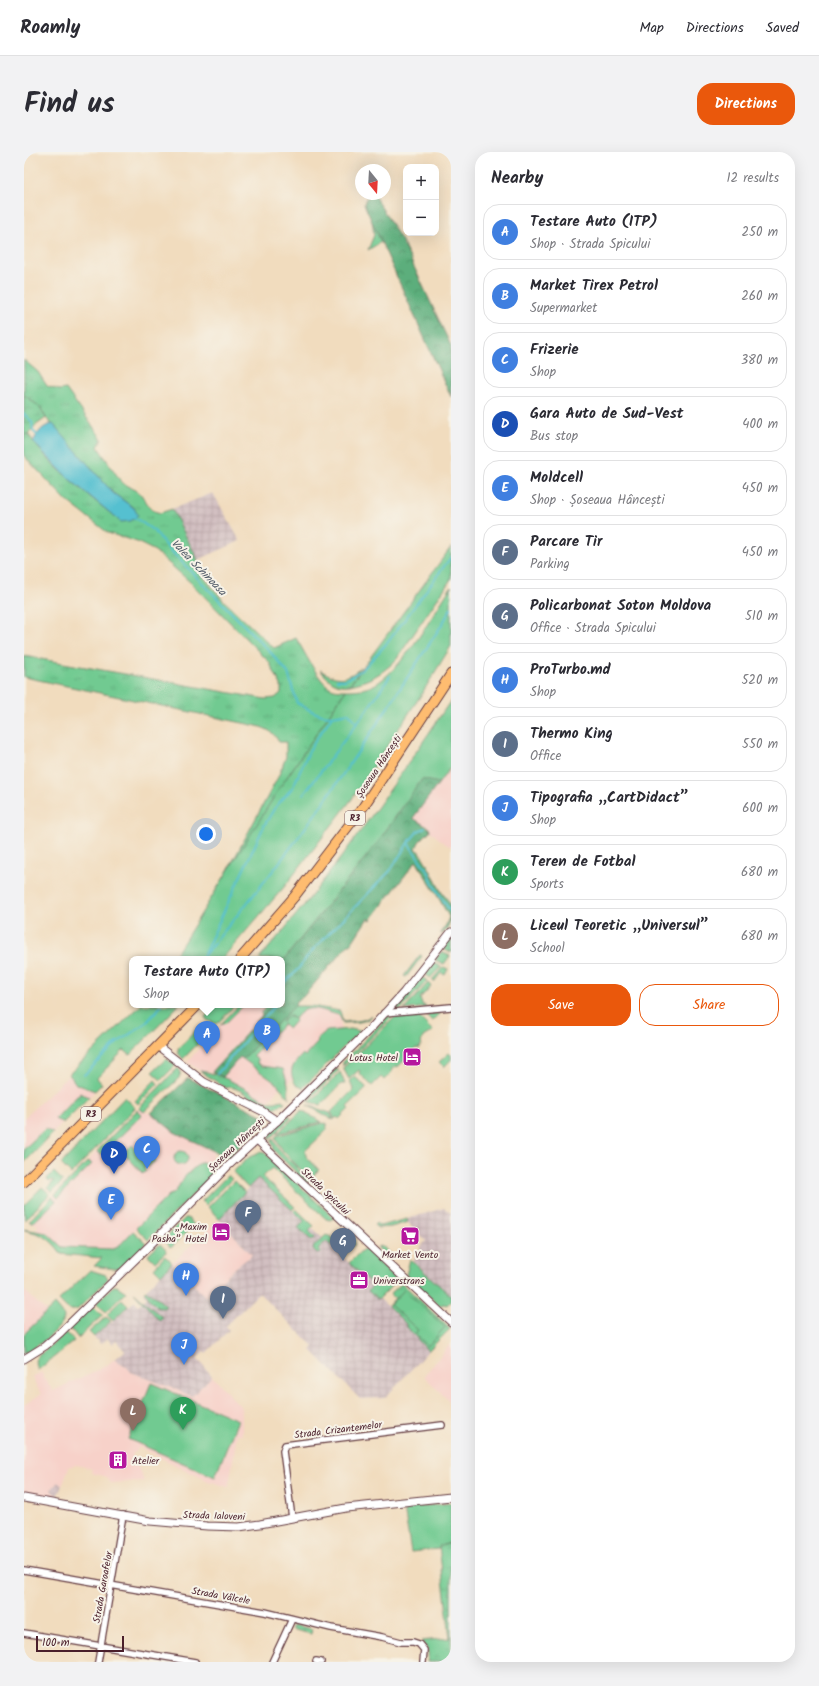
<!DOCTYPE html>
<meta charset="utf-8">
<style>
:root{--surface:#fff;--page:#f2f2f3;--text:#2b2b33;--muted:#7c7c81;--line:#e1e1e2;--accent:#ea580c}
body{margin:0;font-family:Kalam,sans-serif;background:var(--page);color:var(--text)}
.controls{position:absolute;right:12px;top:12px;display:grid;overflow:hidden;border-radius:8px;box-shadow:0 4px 16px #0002}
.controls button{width:36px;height:36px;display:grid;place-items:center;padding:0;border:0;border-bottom:1px solid var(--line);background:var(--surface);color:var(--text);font:20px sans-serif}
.compass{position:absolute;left:331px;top:12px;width:36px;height:36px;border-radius:50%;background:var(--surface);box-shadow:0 4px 16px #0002;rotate:162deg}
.scale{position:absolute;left:12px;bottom:10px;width:88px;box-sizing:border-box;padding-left:4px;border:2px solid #4a1f2b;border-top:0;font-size:11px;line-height:14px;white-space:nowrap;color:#4a1f2b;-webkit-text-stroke:3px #f7f3e8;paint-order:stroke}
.you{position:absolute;left:182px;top:682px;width:14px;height:14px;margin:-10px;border:3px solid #fff;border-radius:50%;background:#1a73e8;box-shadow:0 0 0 6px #1a73e833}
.badge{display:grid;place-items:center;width:26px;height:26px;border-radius:50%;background:var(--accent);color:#fff;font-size:13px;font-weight:700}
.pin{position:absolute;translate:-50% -33px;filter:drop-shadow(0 1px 2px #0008)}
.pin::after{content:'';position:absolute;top:21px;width:14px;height:12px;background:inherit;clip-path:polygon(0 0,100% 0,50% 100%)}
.popup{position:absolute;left:105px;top:804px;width:156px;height:52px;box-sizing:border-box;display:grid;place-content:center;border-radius:8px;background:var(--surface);filter:drop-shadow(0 1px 3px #0005);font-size:13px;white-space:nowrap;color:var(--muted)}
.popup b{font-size:15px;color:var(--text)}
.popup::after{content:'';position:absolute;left:50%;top:100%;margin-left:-8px;border:8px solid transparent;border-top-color:var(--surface)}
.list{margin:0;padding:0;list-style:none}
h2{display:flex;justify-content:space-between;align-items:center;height:52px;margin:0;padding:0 16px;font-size:17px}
h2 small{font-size:13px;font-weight:400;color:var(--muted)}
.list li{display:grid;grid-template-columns:26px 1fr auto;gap:12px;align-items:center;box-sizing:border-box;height:56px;margin:0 8px 8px;padding:0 8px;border:1px solid var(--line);border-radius:16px}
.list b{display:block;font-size:15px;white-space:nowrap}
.list p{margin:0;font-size:13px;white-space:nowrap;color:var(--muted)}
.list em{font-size:13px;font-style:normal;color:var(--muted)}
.actions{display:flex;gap:8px;padding:12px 16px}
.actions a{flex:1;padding:9px 0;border:1px solid var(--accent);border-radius:16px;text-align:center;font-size:14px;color:var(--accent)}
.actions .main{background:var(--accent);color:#fff}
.map{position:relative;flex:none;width:427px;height:1510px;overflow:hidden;border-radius:16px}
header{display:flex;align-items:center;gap:24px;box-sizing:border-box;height:56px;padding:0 20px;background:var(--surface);border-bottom:1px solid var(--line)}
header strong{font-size:19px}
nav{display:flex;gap:22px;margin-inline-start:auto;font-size:14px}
.intro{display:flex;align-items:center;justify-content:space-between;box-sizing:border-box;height:96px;padding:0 24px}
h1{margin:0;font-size:28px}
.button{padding:10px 18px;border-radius:16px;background:var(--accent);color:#fff;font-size:14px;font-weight:700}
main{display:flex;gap:24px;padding:0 24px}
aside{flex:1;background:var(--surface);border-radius:16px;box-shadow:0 4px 16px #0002}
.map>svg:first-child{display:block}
.built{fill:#f7d1c9}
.industrial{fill:url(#industrial-grid)}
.grass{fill:url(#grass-tufts);stroke:#5e745e}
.forest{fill:url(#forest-crowns);stroke:#536653}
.wetland{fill:url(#wetland-marsh);stroke:#5e745e}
.garden{fill:#71ca91;stroke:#5e745e}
.water{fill:#55c0d0;stroke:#50707e}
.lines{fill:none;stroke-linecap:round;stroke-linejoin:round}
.stream{stroke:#55c0d0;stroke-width:2}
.minor-casing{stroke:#633b41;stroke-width:8}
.tertiary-casing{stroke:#633b41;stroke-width:9}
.trunk-casing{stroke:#633b41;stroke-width:11}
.minor{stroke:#fff;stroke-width:5.5}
.tertiary{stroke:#fff;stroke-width:7}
.trunk{stroke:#febc70;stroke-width:9}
.labels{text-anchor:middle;stroke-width:4;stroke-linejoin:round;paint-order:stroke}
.shield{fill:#f7f3e8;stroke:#7e5f64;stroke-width:1}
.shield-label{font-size:9px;font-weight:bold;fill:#4a1f2b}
.street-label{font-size:10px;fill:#4a1f2b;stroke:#f7f3e8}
.poi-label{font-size:10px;fill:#4a1f2b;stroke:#f7f3e8;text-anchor:end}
.water-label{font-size:11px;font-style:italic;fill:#4e5765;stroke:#f7f3e8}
</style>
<header>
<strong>Roamly</strong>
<nav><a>Map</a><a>Directions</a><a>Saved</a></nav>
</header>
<div class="intro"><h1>Find us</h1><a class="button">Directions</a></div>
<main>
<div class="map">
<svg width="427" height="1510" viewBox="0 0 427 1510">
<defs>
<pattern id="industrial-grid" width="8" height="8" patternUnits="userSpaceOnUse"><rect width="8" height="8" fill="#d2bfc1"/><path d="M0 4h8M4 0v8" fill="none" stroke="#b6a4a6"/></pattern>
<pattern id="grass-tufts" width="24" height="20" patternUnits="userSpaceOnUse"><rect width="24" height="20" fill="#71ca91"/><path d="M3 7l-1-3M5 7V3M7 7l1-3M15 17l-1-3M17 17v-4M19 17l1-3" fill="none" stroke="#63ad7d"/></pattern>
<pattern id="forest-crowns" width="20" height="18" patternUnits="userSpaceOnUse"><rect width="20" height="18" fill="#5cae7b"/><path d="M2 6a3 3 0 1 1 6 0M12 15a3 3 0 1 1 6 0" fill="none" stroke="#4e8d65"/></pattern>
<pattern id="wetland-marsh" width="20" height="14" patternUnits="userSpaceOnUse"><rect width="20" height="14" fill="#71ca91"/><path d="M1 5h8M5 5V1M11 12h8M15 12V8" fill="none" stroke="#63ad7d"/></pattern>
</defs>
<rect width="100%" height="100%" fill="#f7f3e8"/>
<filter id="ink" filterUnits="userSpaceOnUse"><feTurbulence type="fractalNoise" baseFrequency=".025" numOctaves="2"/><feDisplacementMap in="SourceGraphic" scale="8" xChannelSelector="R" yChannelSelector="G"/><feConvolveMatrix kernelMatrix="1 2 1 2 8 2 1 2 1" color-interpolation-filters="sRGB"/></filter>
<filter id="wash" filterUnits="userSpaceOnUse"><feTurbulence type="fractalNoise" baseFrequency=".012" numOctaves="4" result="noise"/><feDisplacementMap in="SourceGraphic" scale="16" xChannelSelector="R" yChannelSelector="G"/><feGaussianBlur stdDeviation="0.9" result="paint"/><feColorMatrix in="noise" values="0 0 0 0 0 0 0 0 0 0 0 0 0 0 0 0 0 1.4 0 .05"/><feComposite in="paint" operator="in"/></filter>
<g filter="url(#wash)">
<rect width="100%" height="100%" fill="#f1dcbe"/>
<!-- built -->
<g class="built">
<path d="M427 582V695L420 691 406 679 405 675 389 666 415 631Z"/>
<path d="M220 853H248L188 920 176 919 163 910 196 873 202 871Z"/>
<path d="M271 854H288L316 859 317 877 258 937 256 935 244 950 199 925 216 905 219 907Z"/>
<path d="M45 923 52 932 71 939 65 945 56 941 31 967 39 971 29 981 21 977 0 997V966Z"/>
<path d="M115 956 120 960 127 961 150 980 190 1000 185 1012 180 1011 148 1043H145L94 1095 89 1097 38 1095 23 1081 12 1078 14 1073 5 1069Z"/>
<path d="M195 1067 228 1103 211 1116 182 1145 148 1111Z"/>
<path d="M0 1138 23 1160 0 1182Z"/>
<path d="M427 1191V1251L400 1224Z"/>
<path d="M90 1207 102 1214 107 1220 168 1244 188 1224 218 1256V1283H213L205 1333 204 1335 184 1329 115 1295 113 1299 108 1302 120 1329 87 1331 80 1324 67 1321 68 1317 53 1313 45 1315 38 1334 34 1330 27 1338 33 1344 31 1346 0 1339V1253L17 1242 8 1226 17 1220 29 1239 60 1224 65 1223 81 1213 82 1214Z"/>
</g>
<!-- industrial -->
<g class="industrial">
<path d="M189 341 216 389 174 408 148 357Z"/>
<path d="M234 1026 349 1133 344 1139 354 1148 356 1147 382 1172V1174L404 1199 361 1246 336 1247 287 1198 290 1195 235 1141 202 1174 205 1178 182 1201 180 1199 173 1206 188 1224 168 1244 107 1220 102 1214 90 1207 101 1199 92 1189 88 1192 83 1186 77 1192 70 1185 111 1149 114 1153 118 1150 123 1145 119 1141 148 1111 182 1145 211 1116 228 1103 195 1067Z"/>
<path d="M420 1056 427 1061V1144L390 1110 391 1105 396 1100V1095L402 1089 383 1070V1067Z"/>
<path d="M34 1330 38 1334 33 1344 27 1338Z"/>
</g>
<!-- grass -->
<g class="grass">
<path d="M348 69 357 90 344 98 350 83Z"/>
<path d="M0 208 14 220 23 234 35 238 42 237 78 287 74 295 98 331 116 341 128 358 136 361 148 357 174 408 171 415 200 449 250 496 272 486C279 497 294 528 304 534 309 538 316 538 322 538L253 640 197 731 254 625 262 605V590H255C249 580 244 577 233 574L0 525V504L241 547 251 546 257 541V533L245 510 166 430 131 399 113 390 84 381 43 349 0 304V282H4C28 317 65 343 97 370L110 356 89 341 22 266 16 255 0 243Z"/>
<path d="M338 515 326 533C311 535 305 528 296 518 314 529 322 528 338 515Z"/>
<path d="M215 853H220L202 871 196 873Z"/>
<path d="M239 853H248L215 891 238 863 237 861 241 856Z"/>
<path d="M265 863 272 868 265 876 258 871Z"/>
<path d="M425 901 427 903V908L420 915 415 910Z"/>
<path d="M176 919C201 922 222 938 244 950H251L258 948 261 950C249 961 235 953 224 944 220 940 213 937 207 935L202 936Z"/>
<path d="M56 941 65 945 39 971 31 967Z"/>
<circle cx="157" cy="1006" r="7"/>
<path d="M383 1067 384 1070 367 1075 354 1076 350 1073 352 1071 356 1074Z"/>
<path d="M357 1093 367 1102 366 1105 364 1106 354 1096V1094Z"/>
<path d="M378 1131 426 1177 404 1199 382 1174V1172L364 1154 371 1146 367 1143 368 1140Z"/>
<path d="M122 1138 125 1141 126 1140 142 1154 140 1156H134L124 1146 125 1145 120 1139Z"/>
<path d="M110 1141 139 1166 136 1169Z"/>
<path d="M427 1391V1510H403C406 1500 403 1496 397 1489L426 1486 415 1394 419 1392Z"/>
<path d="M270 1473 288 1477 287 1482 267 1477Z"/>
</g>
<!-- forest -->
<g class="forest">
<path d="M347 44 351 45 378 89 427 194V245L340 52 342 46Z"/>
<path d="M398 626 415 631 389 666 405 676 406 679 395 690 392 696C403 709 409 724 417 739 420 744 426 749 427 755 427 766 427 774 418 782L416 781 422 773 425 765 414 745 392 709 347 768 344 766 327 792H325L279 845 272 849 271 854 219 907 216 905 199 925 188 920 248 853H258V810L353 691Z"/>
<path d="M164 926 233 961 239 964 241 968 235 976 204 1005 200 1006 198 1002 194 1001 150 980 127 961Z"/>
</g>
<!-- wetland -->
<path class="wetland" d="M0 243 16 255 22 266 11 274 4 282H0Z"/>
<!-- garden -->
<g class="garden">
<path d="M427 395V427L372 508C358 522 345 529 326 533Z"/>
<path d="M427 435V494L397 543 328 647 261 734 198 807H149L253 640 322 538C334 538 345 537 355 530 383 510 408 464 427 435Z"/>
<path d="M427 548V614L415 631 398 627 353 691 258 810V807H235C306 726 367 638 427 548Z"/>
<path d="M427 785V801L419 797Z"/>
<path d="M417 800 426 804 420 812 411 808Z"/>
<path d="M396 803 398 804 382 825 380 824Z"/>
<path d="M409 810 417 815 406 826 400 821Z"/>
<path d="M419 815 424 817 421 823 417 821 410 830 408 828Z"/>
<path d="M397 824 403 829 376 858 372 857V856Z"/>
<path d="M404 831 407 834 396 846 399 854 401 853 402 855 380 858Z"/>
<path d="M117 853H155L106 903 100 898 73 926 78 932 71 939 52 932 45 922Z"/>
<path d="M192 853H211L193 872 183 868 181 865Z"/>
<path d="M271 854H288L316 859 319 870C328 868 340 871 347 863L348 864C340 872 329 870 319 871L315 863C297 859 284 849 271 867L265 863 258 870 260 872 229 904 234 908 233 911 238 914 259 917 264 932 265 946 253 932 219 907Z"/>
<path d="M416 861H417L408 869 403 864 404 862Z"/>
<path d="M393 863 409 879 399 885 397 891 398 892 394 897 392 896 374 915 373 914 368 917V920L360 928 357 925 348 934 335 921 336 919 335 918 325 927 319 916 371 865Z"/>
<path d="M369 864 319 914V910L363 865Z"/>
<path d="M183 876 188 877 159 907 154 901V897L173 877Z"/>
<path d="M327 877 336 879 279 936 272 933C263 918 269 913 279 902L281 904 294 890 292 888 302 879Z"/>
<path d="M142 907 152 913 137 928 128 920Z"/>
<path d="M154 916 157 920 155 926 120 960 115 956Z"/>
<path d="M311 917 315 918 284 949 282 946Z"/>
<path d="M316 920 321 932H317L297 953 286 950Z"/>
<path d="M331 925 342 935V937L323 955 325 957 315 967 313 965 311 967 307 960 329 938 326 928Z"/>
<path d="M131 928 134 932 114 952 111 949Z"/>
<path d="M101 945 111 956 47 1022 37 1012Z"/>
<path d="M283 953 306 961 310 968Z"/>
<path d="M113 958 118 963 77 1003 73 999Z"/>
<path d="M278 958 297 970 253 982Z"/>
<path d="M265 963 267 966 245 988 247 981Z"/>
<path d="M299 971 304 973 302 975 304 977 281 999 282 1004 295 1018 286 1027 259 999 251 986 252 984Z"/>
<path d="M21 977 29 981 0 1011V997Z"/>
<path d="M249 987 257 1000 286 1029 282 1030 253 1002 249 997 250 996 247 989Z"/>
<path d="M108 993 124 1009 128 1005 132 1008 124 1015 123 1014 120 1017 122 1019 119 1022 100 1001Z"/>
<path d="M235 1000 241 1001 310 1066 306 1068 302 1067 248 1016 239 1025 271 1055 268 1058 234 1026 224 1036 209 1020 224 1006Z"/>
<path d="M64 1009 68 1012 34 1046 31 1043Z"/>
<path d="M176 1011H180L189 1014 191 1019 190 1021 124 1088 112 1076 145 1043C152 1042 154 1035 157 1030 161 1023 170 1016 176 1011Z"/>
<path d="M30 1020 39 1029 28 1040 24 1036 30 1029 28 1028 25 1030 23 1027Z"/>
<path d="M204 1023 208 1027 182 1053 178 1049Z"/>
<path d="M210 1029 221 1040 195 1067 184 1055Z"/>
<path d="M18 1035 26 1042 1 1068 0 1053Z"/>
<path d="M28 1045 32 1049 12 1068 8 1070 5 1069Z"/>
<path d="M272 1057 290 1074 285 1079 292 1086 287 1088 274 1076 280 1069 270 1059Z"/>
<path d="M161 1066H164L170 1073 147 1096 139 1088Z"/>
<path d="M0 1077 23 1081 38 1095 89 1097 94 1095 109 1079 122 1091 95 1116 91 1117 70 1114 78 1106 37 1102C33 1094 23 1085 15 1082 10 1080 4 1080 0 1077Z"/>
<path d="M302 1083 308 1085 310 1089 307 1094 302 1089 294 1097 297 1100 293 1101 289 1097 290 1094Z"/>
<path d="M326 1087 330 1088 331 1092 319 1105 314 1100Z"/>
<path d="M136 1092 143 1099 131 1110 124 1103Z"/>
<path d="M341 1097 374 1128 354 1148 344 1139 349 1133 325 1111 338 1098Z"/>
<path d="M141 1104 148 1111 137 1123 130 1116Z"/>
<path d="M386 1107 427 1144V1149L423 1153 419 1152 416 1154 382 1123Z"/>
<path d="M66 1118 82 1123 84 1127 54 1157C45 1161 41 1154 35 1148Z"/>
<path d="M89 1134H93L102 1140 82 1160 72 1151Z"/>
<path d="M380 1138 421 1175 404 1194 391 1182 394 1178 366 1153Z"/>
<path d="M98 1147 104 1154 89 1168 83 1162Z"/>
<path d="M31 1152C34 1156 39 1160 40 1165 40 1176 9 1198 0 1201V1182Z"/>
<path d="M68 1155 79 1163 54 1186 46 1176Z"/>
<path d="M82 1165 87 1169 70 1185 65 1180Z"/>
<path d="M42 1180 50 1189 14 1218 11 1209 12 1206Z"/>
<path d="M127 1231 214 1268 191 1325 104 1287Z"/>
<path d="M427 1351V1391L419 1392 415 1394V1397L387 1400 380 1356Z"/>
</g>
<!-- water -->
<path class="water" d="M29 272 89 341 110 356 114 363 107 369 97 370 44 326 9 290C14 280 18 274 29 272Z"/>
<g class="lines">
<!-- stream -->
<g class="stream">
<path d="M0 262 8 270 9 279 14 284"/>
<path d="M110 365 130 379 146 398 248 502 264 521 273 551C284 557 296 565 308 564 314 563 319 562 324 561L333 571"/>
<path d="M313 528H322L339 517 364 490 427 405"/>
<path d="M280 642 342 559 366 524"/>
<path d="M384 691 405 721 409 732 426 759"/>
<path d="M180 802 240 674 250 657 269 635 286 597 308 564"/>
<path d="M177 807C214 763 251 718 284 672 332 606 375 538 419 471L427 456"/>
<path d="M258 833 275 816 286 801 366 719 384 691 394 679 401 676"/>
<path d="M258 840V845"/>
<path d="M193 922 251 853"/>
<path d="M60 923 93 891 123 870 138 853"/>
</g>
</g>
</g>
<g filter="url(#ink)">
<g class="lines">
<!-- minor casing -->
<g class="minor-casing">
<g id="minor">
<path d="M360 861 427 855"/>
<path d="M268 1366 259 1299 261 1293 418 1273"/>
<path d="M0 1418 241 1460 307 1476 358 1485 377 1490H389L395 1492 400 1498 399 1510"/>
<path d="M0 1481 171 1510"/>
<path d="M292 1509 297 1510"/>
<path d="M74 1510 99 1363"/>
<path d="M248 1510 268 1467"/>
</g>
</g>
<!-- tertiary casing -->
<g class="tertiary-casing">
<g id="tertiary">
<path d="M134 894 180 930 238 959 253 969"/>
<path d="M233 988 427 1170"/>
<path d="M0 1207 21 1194 37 1180 126 1093 202 1016 253 969 349 874 380 840 427 780"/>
<path d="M0 1346 126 1369 183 1374 215 1375 236 1372 322 1356 427 1345"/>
</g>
</g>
<!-- trunk casing -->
<g class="trunk-casing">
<g id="trunk">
<path d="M216 807 270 745 339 655 427 522"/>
<path d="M0 1030 174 853"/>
</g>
</g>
<!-- minor -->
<use href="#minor" class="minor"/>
<!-- tertiary -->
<use href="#tertiary" class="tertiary"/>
<!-- trunk -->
<use href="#trunk" class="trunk"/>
</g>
</g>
<!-- icons -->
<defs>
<g id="hotel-square" transform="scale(1)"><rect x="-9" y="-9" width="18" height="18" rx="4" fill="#b5179e" stroke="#f7f3e8"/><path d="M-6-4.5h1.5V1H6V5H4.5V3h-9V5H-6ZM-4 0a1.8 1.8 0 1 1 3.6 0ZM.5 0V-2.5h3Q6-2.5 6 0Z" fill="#fff"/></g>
<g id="supermarket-square" transform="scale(1)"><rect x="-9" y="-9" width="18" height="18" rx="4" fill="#b5179e" stroke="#f7f3e8"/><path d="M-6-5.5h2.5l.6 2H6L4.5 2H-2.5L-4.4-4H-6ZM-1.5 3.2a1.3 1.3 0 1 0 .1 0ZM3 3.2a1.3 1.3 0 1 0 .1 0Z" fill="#fff"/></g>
<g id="office-square" transform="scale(1)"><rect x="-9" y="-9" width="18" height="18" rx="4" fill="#b5179e" stroke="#f7f3e8"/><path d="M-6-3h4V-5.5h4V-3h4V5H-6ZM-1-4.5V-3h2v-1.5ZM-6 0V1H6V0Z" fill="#fff"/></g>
<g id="building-square" transform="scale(1)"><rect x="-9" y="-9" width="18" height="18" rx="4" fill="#b5179e" stroke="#f7f3e8"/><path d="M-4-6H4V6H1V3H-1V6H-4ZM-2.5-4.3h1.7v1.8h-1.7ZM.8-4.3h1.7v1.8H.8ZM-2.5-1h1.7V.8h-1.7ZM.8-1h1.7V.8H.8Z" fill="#fff"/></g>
</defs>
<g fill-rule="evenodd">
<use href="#hotel-square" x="388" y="905"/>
<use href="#hotel-square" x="197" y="1080"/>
<use href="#supermarket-square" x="386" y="1084"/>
<use href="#office-square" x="335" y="1128"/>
<use href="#building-square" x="94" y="1308"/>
</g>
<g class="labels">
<!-- shield labels -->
<g class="shield">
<rect x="321" y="659" width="20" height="14" rx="3"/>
<rect x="57" y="955" width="20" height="14" rx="3"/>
</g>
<g class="shield-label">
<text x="331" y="669">R3</text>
<text x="67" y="965">R3</text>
</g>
<!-- street labels -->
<g class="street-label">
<text transform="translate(354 614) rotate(-56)" y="4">Șoseaua Hâncești</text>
<text transform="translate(212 992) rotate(-43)" y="4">Șoseaua Hâncești</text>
<text transform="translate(302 1039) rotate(44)" y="4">Strada Spicului</text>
<text transform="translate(314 1277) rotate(-7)" y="4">Strada Crizantemelor</text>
<text transform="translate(190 1363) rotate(2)" y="4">Strada Ialoveni</text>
<text transform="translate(78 1435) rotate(-80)" y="4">Strada Garoafelor</text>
<text transform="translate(197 1443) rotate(10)" y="4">Strada Vâlcele</text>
</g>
<!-- poi labels -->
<g class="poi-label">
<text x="374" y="909">Lotus Hotel</text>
<text x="183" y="1078">„Maxim<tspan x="183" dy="12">Pasha” Hotel</tspan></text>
<text x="386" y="1106" text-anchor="middle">Market Vento</text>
<text x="349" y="1132" text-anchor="start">Universtrans</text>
<text x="108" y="1312" text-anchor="start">Atelier</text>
</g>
<!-- water labels -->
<g class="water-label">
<text transform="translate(175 415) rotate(46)" y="4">Valea Schinoasa</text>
</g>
</g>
</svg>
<div class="controls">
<button>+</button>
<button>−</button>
</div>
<svg class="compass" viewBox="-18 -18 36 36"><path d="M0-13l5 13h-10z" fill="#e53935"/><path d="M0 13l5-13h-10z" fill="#7c7c81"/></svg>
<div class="scale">100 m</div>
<div class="you"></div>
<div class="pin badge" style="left:183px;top:902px;background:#3f7fe0">A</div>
<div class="popup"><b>Testare Auto (ITP)</b>Shop</div>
<div class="pin badge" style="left:243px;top:899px;background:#3f7fe0">B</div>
<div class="pin badge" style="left:123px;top:1017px;background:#3f7fe0">C</div>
<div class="pin badge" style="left:90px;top:1022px;background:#1a4fb4">D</div>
<div class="pin badge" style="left:87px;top:1068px;background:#3f7fe0">E</div>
<div class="pin badge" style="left:224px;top:1081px;background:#5c6f8a">F</div>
<div class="pin badge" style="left:319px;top:1109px;background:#5c6f8a">G</div>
<div class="pin badge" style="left:162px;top:1144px;background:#3f7fe0">H</div>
<div class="pin badge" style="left:199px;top:1167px;background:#5c6f8a">I</div>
<div class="pin badge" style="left:160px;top:1213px;background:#3f7fe0">J</div>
<div class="pin badge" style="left:159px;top:1278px;background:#2e9e5b">K</div>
<div class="pin badge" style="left:109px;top:1279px;background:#8d6e63">L</div>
</div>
<aside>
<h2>Nearby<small>12 results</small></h2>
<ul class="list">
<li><span class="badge" style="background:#3f7fe0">A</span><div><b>Testare Auto (ITP)</b><p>Shop · Strada Spicului</p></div><em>250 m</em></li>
<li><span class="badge" style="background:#3f7fe0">B</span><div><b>Market Tirex Petrol</b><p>Supermarket</p></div><em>260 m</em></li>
<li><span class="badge" style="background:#3f7fe0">C</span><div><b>Frizerie</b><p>Shop</p></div><em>380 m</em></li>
<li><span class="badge" style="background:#1a4fb4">D</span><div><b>Gara Auto de Sud-Vest</b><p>Bus stop</p></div><em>400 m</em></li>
<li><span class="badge" style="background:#3f7fe0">E</span><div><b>Moldcell</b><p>Shop · Șoseaua Hâncești</p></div><em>450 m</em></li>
<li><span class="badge" style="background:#5c6f8a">F</span><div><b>Parcare Tir</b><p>Parking</p></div><em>450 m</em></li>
<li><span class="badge" style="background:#5c6f8a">G</span><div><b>Policarbonat Soton Moldova</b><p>Office · Strada Spicului</p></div><em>510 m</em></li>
<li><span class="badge" style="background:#3f7fe0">H</span><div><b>ProTurbo.md</b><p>Shop</p></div><em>520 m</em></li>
<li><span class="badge" style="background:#5c6f8a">I</span><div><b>Thermo King</b><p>Office</p></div><em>550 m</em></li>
<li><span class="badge" style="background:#3f7fe0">J</span><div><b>Tipografia „CartDidact”</b><p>Shop</p></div><em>600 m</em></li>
<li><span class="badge" style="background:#2e9e5b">K</span><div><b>Teren de Fotbal</b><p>Sports</p></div><em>680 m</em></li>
<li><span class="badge" style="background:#8d6e63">L</span><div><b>Liceul Teoretic „Universul”</b><p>School</p></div><em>680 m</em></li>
</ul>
<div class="actions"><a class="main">Save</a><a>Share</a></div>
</aside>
</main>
